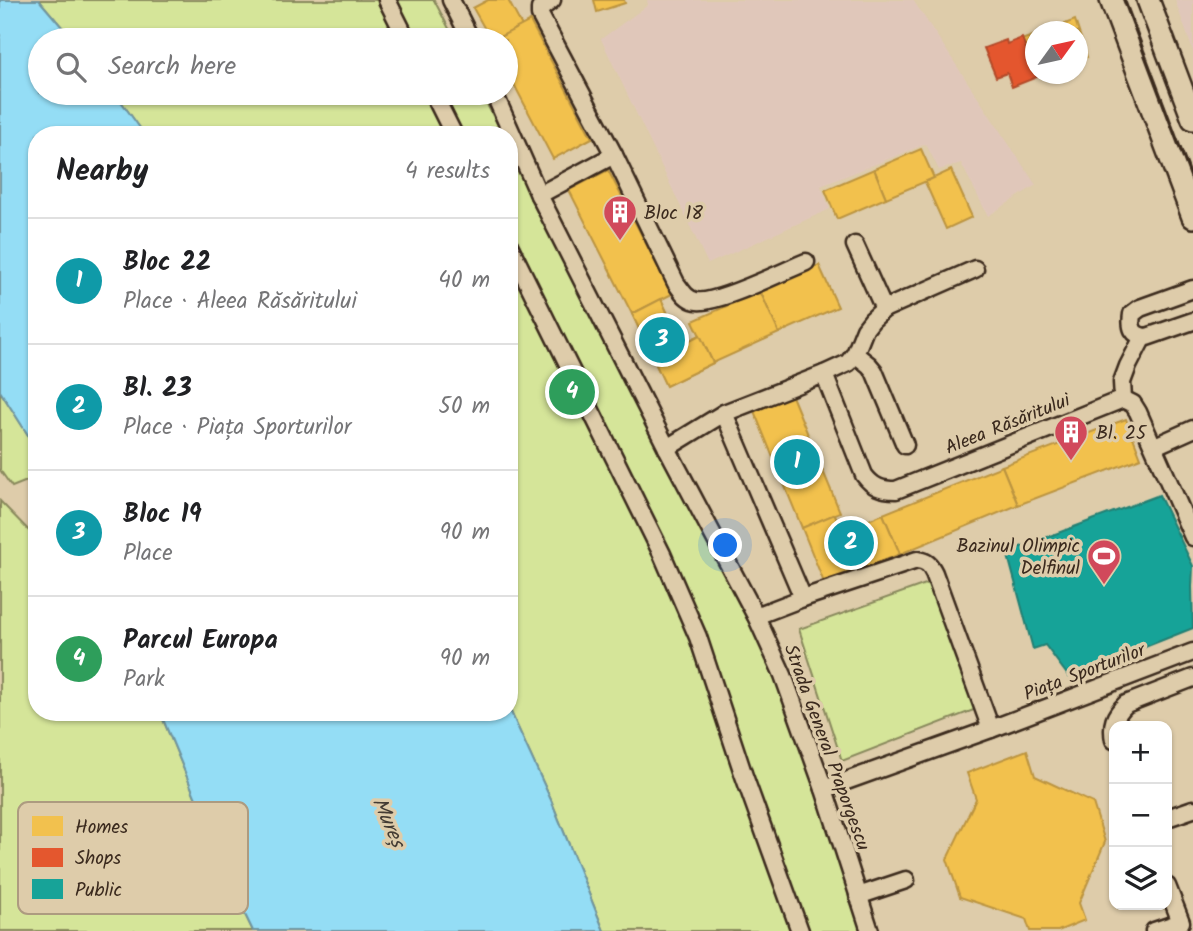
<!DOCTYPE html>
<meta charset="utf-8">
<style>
:root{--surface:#fff;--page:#f6f6f6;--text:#202124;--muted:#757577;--line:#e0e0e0;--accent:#d93025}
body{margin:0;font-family:Kalam,sans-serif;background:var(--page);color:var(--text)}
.controls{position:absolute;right:21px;bottom:21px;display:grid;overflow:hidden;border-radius:14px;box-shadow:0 2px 5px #0004}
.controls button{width:63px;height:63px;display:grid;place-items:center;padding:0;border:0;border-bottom:2px solid var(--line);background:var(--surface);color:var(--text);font:35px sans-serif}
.compass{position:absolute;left:1025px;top:21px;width:63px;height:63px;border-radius:50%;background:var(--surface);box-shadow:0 2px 5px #0004;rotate:57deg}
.you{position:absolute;left:726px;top:546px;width:24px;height:24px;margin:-18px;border:5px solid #fff;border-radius:50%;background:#1a73e8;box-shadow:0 0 0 10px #1a73e833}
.badge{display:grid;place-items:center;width:46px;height:46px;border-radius:50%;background:var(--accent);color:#fff;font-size:23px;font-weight:700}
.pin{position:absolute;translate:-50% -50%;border:4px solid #fff;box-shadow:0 2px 7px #0006}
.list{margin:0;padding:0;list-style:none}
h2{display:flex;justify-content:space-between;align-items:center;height:91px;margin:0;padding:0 28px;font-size:30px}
h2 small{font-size:23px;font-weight:400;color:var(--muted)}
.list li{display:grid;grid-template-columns:46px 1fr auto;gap:21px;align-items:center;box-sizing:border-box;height:126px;padding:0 28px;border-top:2px solid var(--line)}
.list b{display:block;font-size:26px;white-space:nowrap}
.list p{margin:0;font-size:23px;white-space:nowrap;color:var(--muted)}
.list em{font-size:23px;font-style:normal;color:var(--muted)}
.icon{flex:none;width:38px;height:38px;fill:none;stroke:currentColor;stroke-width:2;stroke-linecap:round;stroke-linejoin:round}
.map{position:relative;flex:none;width:1193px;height:931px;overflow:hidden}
.search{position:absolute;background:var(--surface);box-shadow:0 2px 5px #0004;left:28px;top:28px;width:490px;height:77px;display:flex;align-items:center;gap:18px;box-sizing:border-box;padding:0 24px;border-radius:38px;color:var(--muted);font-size:26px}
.panel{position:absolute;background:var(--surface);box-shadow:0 2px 5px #0004;left:28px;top:126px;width:490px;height:595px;border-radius:28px}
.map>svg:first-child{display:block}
.built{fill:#e0c7ba}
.green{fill:#d5e599;stroke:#88885c;stroke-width:2}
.water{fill:#94ddf5;stroke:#70959f;stroke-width:2}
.homes{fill:#f2c14e;stroke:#bb9440;stroke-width:2}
.shops{fill:#e4572e;stroke:#b14a29;stroke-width:2}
.public{fill:#17a398;stroke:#227f73;stroke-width:2}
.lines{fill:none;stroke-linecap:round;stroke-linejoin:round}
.minor-casing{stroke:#3b2a1e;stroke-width:21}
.major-casing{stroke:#3b2a1e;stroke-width:26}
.minor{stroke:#deccaa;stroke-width:16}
.major{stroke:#deccaa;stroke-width:21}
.tram{stroke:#3b2a1e;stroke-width:2}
.labels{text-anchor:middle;stroke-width:7;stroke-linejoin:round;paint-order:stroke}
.poi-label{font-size:19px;fill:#3b2a1e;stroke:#deccaa;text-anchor:start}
.street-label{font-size:19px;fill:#3b2a1e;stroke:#deccaa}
.water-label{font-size:21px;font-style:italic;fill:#443c34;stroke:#deccaa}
.key{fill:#deccaa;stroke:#ad9b80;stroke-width:2}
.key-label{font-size:19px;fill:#3b2a1e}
</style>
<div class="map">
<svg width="1193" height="931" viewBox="0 0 1193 931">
<rect width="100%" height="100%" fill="#deccaa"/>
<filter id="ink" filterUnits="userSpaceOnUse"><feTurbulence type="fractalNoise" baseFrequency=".0143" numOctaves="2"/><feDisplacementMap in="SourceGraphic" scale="14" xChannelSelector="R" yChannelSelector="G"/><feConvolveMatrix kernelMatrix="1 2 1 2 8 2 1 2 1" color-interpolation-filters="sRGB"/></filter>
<g filter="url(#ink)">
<!-- built -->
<g class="built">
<path d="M647 0H913L1036 185 988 216 961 163 939 170 926 144 821 186 830 209 708 264 601 39 648 5Z"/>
<path d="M1175 0H1193V51Z"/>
</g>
<!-- green -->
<g class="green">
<path d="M39 0H434L455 40H73Z"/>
<path d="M115 93H481L503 135H145Z"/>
<path d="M509 148 759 637 783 692 861 931H604L551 800 509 708Z"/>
<path d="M0 391 37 449V477L12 487 0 470Z"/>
<path d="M0 501 37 539V712H160L239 902 253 931H0Z"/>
<path d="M934 581 979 708 842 761 799 629Z"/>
</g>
<!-- water -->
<g class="water">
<path d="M0 0H39L73 40H40V93H115L145 135H37V449L0 391Z"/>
<path d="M509 708 551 800 604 931H253L239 902 160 712H509Z"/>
</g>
<!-- homes -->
<g class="homes">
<path d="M488 0H508L522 26 494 40H491L473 8Z"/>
<path d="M594 0H624L625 3 597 12Z"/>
<path d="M1075 20 1087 57 1078 60V32H1044Z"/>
<path d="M530 21 592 138 553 159 506 69V40H494Z"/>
<path d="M1036 35V74H1042L1035 76 1021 40Z"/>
<path d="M921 149 934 178 886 198 874 169Z"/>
<path d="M874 169 886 198 837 219 825 190Z"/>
<path d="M608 170 672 294 632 314 569 190Z"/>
<path d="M951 170 972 217 946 229 925 182Z"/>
<path d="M819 265 838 307 779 333 760 291Z"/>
<path d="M760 291 779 333 713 363 693 321Z"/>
<path d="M661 299 682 344 700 335 713 363 666 386 632 314Z"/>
<path d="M661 299 682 344 700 335 713 363 666 386 632 314Z"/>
<path d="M792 396 840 512 802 528 754 411Z"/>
<path d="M1126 419 1141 458 1018 505 1002 466Z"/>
<path d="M1002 466 1018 505 900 554 883 514Z"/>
<path d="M835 514 841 531 883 514 900 554 825 585 802 528Z"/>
<path d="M1027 750 1035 776 1093 803 1105 842 1079 903 1085 920 1058 931H1030L1026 919 960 897 947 859 976 799 967 773Z"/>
</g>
<!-- shops -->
<path class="shops" d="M1022 38 1037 77 1012 87 1007 73 996 77 984 48 1006 40 1007 44Z"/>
<!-- public -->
<path class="public" d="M1159 495 1193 566 1192 587 1193 628 1069 677 1045 645 1033 649 1007 552Z"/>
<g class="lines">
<!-- minor casing -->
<g class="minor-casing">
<g id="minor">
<path d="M387 0 407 40"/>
<path d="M451 0 471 40"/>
<path d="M552 0 540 9V15L614 155 676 283C682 291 686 299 696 301 716 305 784 271 806 262"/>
<path d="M433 93 454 135"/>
<path d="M494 93 539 195 667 448 756 616 783 675 824 789 870 931"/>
<path d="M539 195 614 155"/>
<path d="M509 245 662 554 698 637 743 773 800 931"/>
<path d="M1193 289 1140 308 1132 314C1130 327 1132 336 1147 337L1193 321"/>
<path d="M884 309 975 269"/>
<path d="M855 354 869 365 874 371 905 445"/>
<path d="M824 374 848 363 855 354 865 329 872 320 884 309 855 245"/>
<path d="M1123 399 1122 382 1128 366 1143 337"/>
<path d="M724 413 803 598 756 616"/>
<path d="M1155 446 1193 429"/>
<path d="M667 448 724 413 824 374 864 475C873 487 881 490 896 490L1123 399 1133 404 1138 412 1193 537"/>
<path d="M803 598 917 560C927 561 930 565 934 573L991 729"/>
<path d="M1114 740C1111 724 1114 716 1126 704L1193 678"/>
<path d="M824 789 991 729 1193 652"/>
<path d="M1167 818 1193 809"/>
<path d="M858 896 906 880"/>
<path d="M1154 931 1181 922 1167 886"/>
</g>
</g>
<!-- major casing -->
<g class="major-casing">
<g id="major">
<path d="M1111 0 1193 217"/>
<path d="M1148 0 1193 119"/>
</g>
</g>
<!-- minor -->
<use href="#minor" class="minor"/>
<!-- major -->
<use href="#major" class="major"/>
<!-- tram -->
<path class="tram" d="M1125 0 1193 180"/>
</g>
</g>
<!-- icons -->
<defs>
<g id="building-pin" transform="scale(1.75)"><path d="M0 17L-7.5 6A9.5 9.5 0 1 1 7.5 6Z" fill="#d1495b" stroke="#deccaa"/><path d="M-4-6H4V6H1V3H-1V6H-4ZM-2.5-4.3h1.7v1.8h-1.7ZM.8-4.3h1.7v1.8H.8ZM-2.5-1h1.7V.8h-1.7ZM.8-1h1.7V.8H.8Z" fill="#fff"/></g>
<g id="stadium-pin" transform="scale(1.75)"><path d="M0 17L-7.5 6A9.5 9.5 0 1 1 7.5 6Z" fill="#d1495b" stroke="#deccaa"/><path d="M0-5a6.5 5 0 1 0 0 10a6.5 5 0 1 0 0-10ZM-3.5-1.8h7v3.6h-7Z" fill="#fff"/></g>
</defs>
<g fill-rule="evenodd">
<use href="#building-pin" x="620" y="212"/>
<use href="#building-pin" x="1071" y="432"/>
<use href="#stadium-pin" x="1104" y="556"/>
</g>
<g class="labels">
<!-- poi labels -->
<g class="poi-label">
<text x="644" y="219">Bloc 18</text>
<text x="1096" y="439">Bl. 25</text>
<text x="1080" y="552" text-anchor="end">Bazinul Olimpic<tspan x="1080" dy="22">Delfinul</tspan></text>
</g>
<!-- street labels -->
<g class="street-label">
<text transform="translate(1007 423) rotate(-22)" y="7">Aleea Răsăritului</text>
<text transform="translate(1084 671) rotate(-21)" y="7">Piața Sporturilor</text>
<text transform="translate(828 747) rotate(70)" y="7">Strada General Praporgescu</text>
</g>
<!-- water labels -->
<g class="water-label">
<text transform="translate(389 822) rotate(66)" y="7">Mureș</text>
</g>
</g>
<!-- legend -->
<rect x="18" y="802" width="230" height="112" rx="10" class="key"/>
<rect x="32" y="816" width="31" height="20" fill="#f2c14e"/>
<rect x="32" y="848" width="31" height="19" fill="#e4572e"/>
<rect x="32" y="879" width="31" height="20" fill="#17a398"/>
<g class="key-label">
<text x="75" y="833">Homes</text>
<text x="75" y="864">Shops</text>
<text x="75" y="896">Public</text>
</g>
</svg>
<div class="controls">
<button>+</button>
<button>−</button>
<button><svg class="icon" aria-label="layers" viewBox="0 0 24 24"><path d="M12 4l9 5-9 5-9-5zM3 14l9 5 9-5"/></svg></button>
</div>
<svg class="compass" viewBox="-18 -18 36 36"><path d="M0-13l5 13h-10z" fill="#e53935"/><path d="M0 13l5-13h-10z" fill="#757577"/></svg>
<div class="you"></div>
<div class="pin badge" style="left:797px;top:462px;background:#0f9aa8">1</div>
<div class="pin badge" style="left:851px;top:543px;background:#0f9aa8">2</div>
<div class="pin badge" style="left:662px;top:340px;background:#0f9aa8">3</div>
<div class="pin badge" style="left:572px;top:392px;background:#2e9e5b">4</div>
<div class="search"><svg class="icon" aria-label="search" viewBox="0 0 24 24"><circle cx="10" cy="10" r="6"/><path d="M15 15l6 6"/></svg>Search here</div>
<section class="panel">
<h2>Nearby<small>4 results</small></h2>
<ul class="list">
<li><span class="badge" style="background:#0f9aa8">1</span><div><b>Bloc 22</b><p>Place · Aleea Răsăritului</p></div><em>40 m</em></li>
<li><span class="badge" style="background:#0f9aa8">2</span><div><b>Bl. 23</b><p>Place · Piața Sporturilor</p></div><em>50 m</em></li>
<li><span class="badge" style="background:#0f9aa8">3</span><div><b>Bloc 19</b><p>Place</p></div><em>90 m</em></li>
<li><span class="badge" style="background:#2e9e5b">4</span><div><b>Parcul Europa</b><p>Park</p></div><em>90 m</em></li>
</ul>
</section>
</div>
